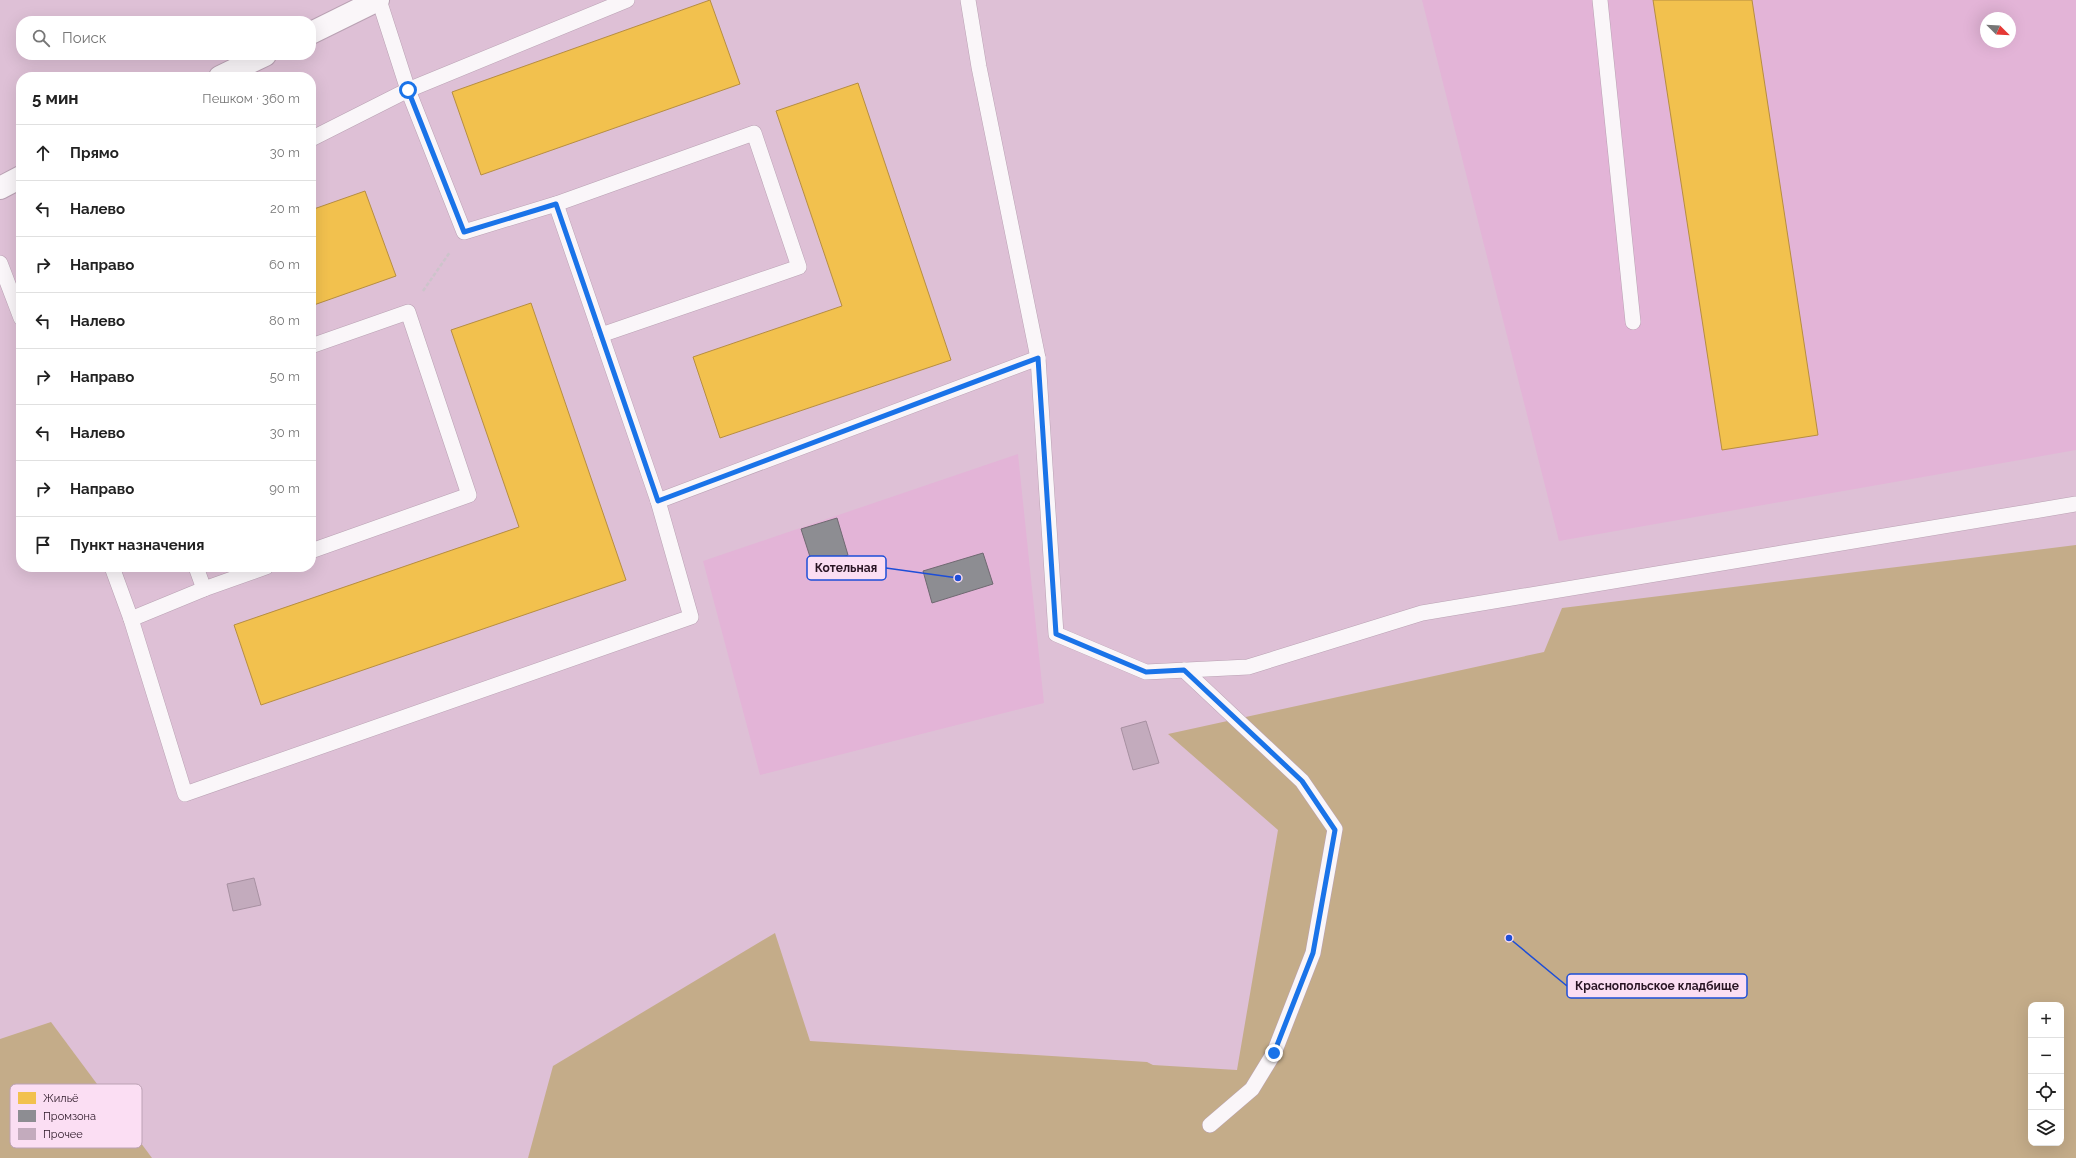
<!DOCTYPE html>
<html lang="ru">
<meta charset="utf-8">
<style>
:root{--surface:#fff;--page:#f6f6f6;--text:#222;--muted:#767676;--line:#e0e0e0}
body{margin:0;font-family:Raleway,sans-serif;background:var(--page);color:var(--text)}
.controls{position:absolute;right:12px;bottom:12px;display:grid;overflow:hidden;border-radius:8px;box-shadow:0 4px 16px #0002}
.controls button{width:36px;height:36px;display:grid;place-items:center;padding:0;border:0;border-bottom:1px solid var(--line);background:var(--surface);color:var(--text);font:20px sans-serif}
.compass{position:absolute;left:1980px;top:12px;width:36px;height:36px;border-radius:50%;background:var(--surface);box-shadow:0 4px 16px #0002;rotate:114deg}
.stop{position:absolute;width:12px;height:12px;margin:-9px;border:3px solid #1a73e8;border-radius:50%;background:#fff}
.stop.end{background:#1a73e8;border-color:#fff;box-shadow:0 1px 4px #0008}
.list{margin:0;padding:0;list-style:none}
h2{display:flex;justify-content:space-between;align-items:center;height:52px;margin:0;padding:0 16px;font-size:17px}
h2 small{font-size:13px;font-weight:400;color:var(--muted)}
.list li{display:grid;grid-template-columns:26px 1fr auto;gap:12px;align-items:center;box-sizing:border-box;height:56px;padding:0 16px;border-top:1px solid var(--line)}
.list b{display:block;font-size:15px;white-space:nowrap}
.list em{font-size:13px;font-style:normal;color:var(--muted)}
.icon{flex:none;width:22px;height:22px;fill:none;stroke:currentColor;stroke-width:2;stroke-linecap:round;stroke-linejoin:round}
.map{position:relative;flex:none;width:2076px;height:1158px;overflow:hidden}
.search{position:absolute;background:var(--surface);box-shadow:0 4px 16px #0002;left:16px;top:16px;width:300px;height:44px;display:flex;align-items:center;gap:10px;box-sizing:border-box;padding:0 14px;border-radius:16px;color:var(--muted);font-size:15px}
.panel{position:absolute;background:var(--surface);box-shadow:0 4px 16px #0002;left:16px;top:72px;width:300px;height:500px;border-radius:16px}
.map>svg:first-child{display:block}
.built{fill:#e3b4d7;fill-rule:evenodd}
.green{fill:#c4ac89;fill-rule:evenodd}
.homes{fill:#f2c14e;stroke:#b68d41}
.industry{fill:#8d8d92;stroke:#6f6971}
.building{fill:#c3abbd;stroke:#a790a1}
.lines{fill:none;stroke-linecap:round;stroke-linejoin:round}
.lane-casing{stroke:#b9a1b3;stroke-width:16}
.street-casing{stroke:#b9a1b3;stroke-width:24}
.path{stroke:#cdc4cb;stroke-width:2.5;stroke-dasharray:4 2;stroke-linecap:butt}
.lane{stroke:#faf6f9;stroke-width:15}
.street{stroke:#faf6f9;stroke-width:22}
.route{stroke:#1a73e8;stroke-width:5}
.key{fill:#fbdef3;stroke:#bca2b5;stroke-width:1}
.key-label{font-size:11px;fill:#291524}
.leader{fill:none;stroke:#1d4ed8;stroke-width:1.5}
.callout-dot{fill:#1d4ed8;stroke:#fbdef3;stroke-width:1.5}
.callout{fill:#fbdef3;stroke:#1d4ed8;stroke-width:1.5}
.callout-label{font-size:12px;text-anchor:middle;font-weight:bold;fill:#291524}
</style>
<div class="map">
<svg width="2076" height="1158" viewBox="0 0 2076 1158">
<rect width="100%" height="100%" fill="#dec0d6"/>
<!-- built -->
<g class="built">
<path d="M1422 0H2076V450L1559 541ZM1986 18H2010V42H1986Z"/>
<path d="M1018 454 1044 703 760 775 703 561Z"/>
</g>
<!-- green -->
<g class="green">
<path d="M2076 545V1158H528L553 1066 775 933 810 1041 1147 1062 1153 1065 1237 1070 1278 830 1168 734 1544 652 1562 608ZM2031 1005H2061V1143H2031Z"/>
<path d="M51 1022 152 1158H0V1039Z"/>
</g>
<!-- homes -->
<g class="homes">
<path d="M710 0 740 84 481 175 452 92Z"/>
<path d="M1653 0H1752L1818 435 1722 450Z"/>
<path d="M858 83 951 360 720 438 693 357 842 306 776 111Z"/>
<path d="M365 191 396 276 311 306V210Z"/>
<path d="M531 303 626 580 261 705 234 625 519 527 451 330Z"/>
</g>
<!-- industry -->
<g class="industry">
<path d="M837 518 848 555 813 566 801 529Z"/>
<path d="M983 553 993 584 932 603 923 571Z"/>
</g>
<!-- building -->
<g class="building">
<path d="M1146 721 1159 763 1133 770 1121 728Z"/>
<path d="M254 878 261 905 233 911 227 884Z"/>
</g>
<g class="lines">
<!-- lane casing -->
<g class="lane-casing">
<g id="lane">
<path d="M379 0 408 90 464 232 556 204 754 133 799 267 601 335"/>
<path d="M968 0 979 67 1038 358 1056 634 1146 672 1248 667 1422 613 2076 504"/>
<path d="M1600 0 1633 322"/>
<path d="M311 139 408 90 627 0"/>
<path d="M0 263 21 318"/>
<path d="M311 346 408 312 469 495 311 551"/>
<path d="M658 501 1038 358"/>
<path d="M112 567 131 619 185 794 691 617 658 501 556 204"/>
<path d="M196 567 204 589"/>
<path d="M131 619 204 589 266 567"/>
<path d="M1184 670 1302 781 1335 829 1313 953 1274 1053 1252 1089 1210 1125"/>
</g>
</g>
<!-- street casing -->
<g class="street-casing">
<g id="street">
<path d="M311 33 378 0"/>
<path d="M220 77 265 55"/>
<path d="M0 188 21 177"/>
</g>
</g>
<!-- path -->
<path class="path" d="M423 291 450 252"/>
<!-- lane -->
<use href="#lane" class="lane"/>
<!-- street -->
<use href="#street" class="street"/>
</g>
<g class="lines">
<!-- route -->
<path class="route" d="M408 90 464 232 556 204 658 501 1038 358 1056 634 1146 672 1184 670 1302 781 1335 830 1313 953 1274 1053"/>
</g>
<!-- legend -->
<rect x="10" y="1084" width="132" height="64" rx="6" class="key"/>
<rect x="18" y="1092" width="18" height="12" fill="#f2c14e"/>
<rect x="18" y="1110" width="18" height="12" fill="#8d8d92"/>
<rect x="18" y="1128" width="18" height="12" fill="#c3abbd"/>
<g class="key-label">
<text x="43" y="1102">Жильё</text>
<text x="43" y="1120">Промзона</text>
<text x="43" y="1138">Прочее</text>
</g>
<!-- callouts -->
<path class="leader" d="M958 578L886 568M1509 938L1567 986"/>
<g class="callout-dot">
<circle cx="958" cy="578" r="4"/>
<circle cx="1509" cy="938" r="4"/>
</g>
<g class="callout">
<rect x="807" y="556" width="79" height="24" rx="4"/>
<rect x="1567" y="974" width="180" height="24" rx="4"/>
</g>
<g class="callout-label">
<text x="846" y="572">Котельная</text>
<text x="1657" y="990">Краснопольское кладбище</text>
</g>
</svg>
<div class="controls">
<button>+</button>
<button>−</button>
<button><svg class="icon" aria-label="locate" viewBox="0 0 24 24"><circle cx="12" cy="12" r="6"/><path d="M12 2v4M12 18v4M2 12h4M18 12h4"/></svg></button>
<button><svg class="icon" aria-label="layers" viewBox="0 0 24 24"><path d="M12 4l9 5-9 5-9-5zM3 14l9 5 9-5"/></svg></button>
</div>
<svg class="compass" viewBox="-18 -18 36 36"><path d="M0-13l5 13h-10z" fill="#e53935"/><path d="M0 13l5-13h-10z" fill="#767676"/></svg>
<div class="stop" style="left:408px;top:90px"></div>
<div class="stop end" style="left:1274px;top:1053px"></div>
<div class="search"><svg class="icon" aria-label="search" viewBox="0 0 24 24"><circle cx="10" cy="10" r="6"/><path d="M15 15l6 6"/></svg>Поиск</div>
<section class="panel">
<h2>5 мин<small>Пешком · 360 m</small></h2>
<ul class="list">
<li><svg class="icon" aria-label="ahead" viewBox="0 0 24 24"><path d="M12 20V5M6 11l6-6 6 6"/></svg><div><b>Прямо</b></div><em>30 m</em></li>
<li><svg class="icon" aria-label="left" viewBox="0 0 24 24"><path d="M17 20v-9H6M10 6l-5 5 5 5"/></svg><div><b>Налево</b></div><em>20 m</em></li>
<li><svg class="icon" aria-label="right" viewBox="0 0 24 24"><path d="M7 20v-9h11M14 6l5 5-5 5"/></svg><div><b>Направо</b></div><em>60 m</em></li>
<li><svg class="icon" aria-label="left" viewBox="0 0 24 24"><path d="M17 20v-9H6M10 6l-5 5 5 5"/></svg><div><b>Налево</b></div><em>80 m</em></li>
<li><svg class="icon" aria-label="right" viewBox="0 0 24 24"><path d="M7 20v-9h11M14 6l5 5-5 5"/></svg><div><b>Направо</b></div><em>50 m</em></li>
<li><svg class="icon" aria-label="left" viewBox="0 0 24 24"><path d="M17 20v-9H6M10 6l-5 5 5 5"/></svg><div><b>Налево</b></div><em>30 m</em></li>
<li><svg class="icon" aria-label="right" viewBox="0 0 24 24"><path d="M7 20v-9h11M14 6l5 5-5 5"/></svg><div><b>Направо</b></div><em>90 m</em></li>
<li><svg class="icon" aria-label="arrive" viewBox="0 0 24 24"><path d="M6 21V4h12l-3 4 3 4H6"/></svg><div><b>Пункт назначения</b></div></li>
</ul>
</section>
</div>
